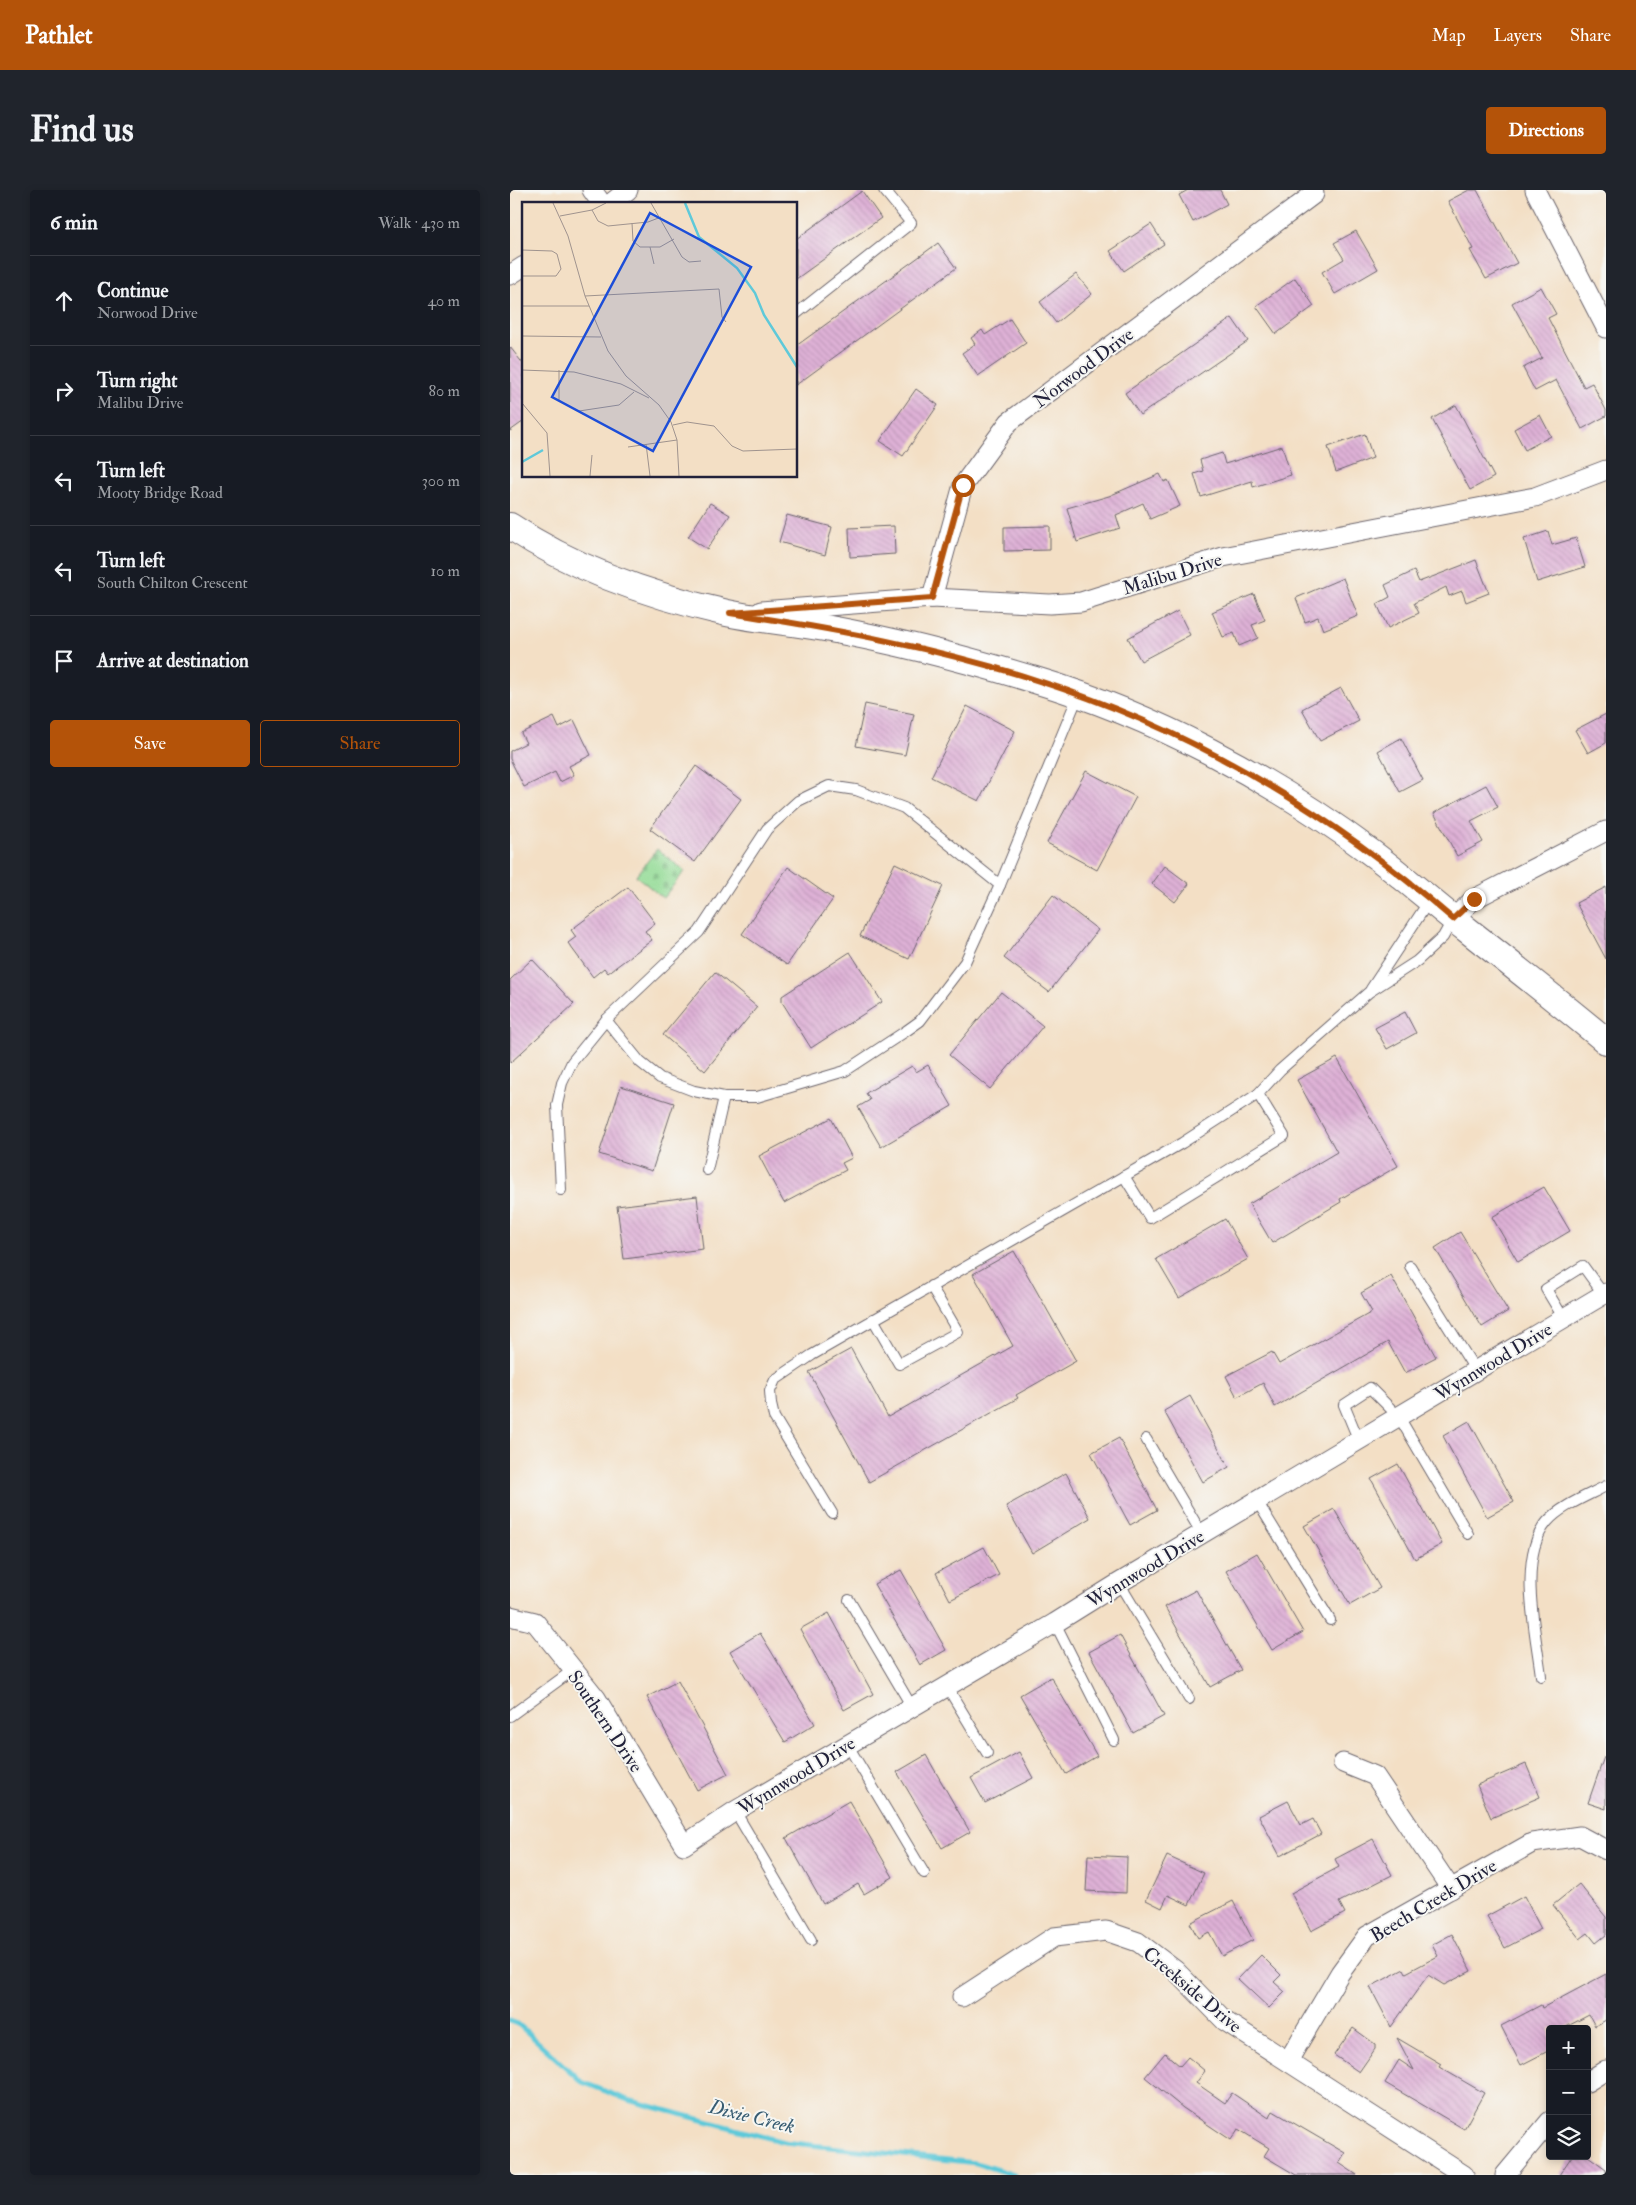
<!DOCTYPE html>
<meta charset="utf-8">
<style>
:root{--surface:#171b24;--page:#20242c;--text:#f1f3f6;--muted:#9ea1a6;--line:#363941;--accent:#b45309}
body{margin:0;font-family:"IM FELL Double Pica",serif;background:var(--page);color:var(--text)}
.controls{position:absolute;right:15px;bottom:15px;display:grid;overflow:hidden;border-radius:5px;box-shadow:0 2px 8px #0003}
.controls button{width:45px;height:45px;display:grid;place-items:center;padding:0;border:0;border-bottom:1px solid var(--line);background:var(--surface);color:var(--text);font:25px sans-serif}
.stop{position:absolute;width:15px;height:15px;margin:-11px;border:4px solid #b45309;border-radius:50%;background:#fff}
.stop.end{background:#b45309;border-color:#fff;box-shadow:0 1px 5px #0008}
.list{margin:0;padding:0;list-style:none}
h2{display:flex;justify-content:space-between;align-items:center;height:65px;margin:0;padding:0 20px;font-size:21px}
h2 small{font-size:16px;font-weight:400;color:var(--muted)}
.list li{display:grid;grid-template-columns:32px 1fr auto;gap:15px;align-items:center;box-sizing:border-box;height:90px;padding:0 20px;border-top:1px solid var(--line)}
.list b{display:block;font-size:19px;white-space:nowrap}
.list p{margin:0;font-size:16px;white-space:nowrap;color:var(--muted)}
.list em{font-size:16px;font-style:normal;color:var(--muted)}
.actions{display:flex;gap:10px;padding:15px 20px}
.actions a{flex:1;padding:11px 0;border:1px solid var(--accent);border-radius:5px;text-align:center;font-size:18px;color:var(--accent)}
.actions .main{background:var(--accent);color:#fff}
.icon{flex:none;width:28px;height:28px;fill:none;stroke:currentColor;stroke-width:2;stroke-linecap:round;stroke-linejoin:round}
.map{position:relative;flex:none;width:1096px;height:1985px;overflow:hidden;border-radius:5px}
header{display:flex;align-items:center;gap:30px;box-sizing:border-box;height:70px;padding:0 25px;background:var(--accent);color:#fff}
header strong{font-size:24px}
nav{display:flex;gap:28px;margin-inline-start:auto;font-size:18px}
.intro{display:flex;align-items:center;justify-content:space-between;box-sizing:border-box;height:120px;padding:0 30px}
h1{margin:0;font-size:35px}
.button{padding:12px 22px;border-radius:5px;background:var(--accent);color:#fff;font-size:18px;font-weight:700}
main{display:flex;gap:30px;padding:0 30px}
aside{flex:1;background:var(--surface);border-radius:5px;box-shadow:0 2px 8px #0003}
.map>svg:first-child{display:block}
.cemetery{fill:url(#cemetery-stones);stroke:#5b7f69}
.lines{fill:none;stroke-linecap:round;stroke-linejoin:round}
.stream{stroke:#5fc9d9;stroke-width:5}
.building{fill:url(#building-back-hatch)}
.lane-casing{stroke:#6b646b;stroke-width:12}
.street-casing{stroke:#6b646b;stroke-width:21}
.secondary-casing{stroke:#6b646b;stroke-width:28}
.lane{stroke:#fff;stroke-width:10}
.street{stroke:#fff;stroke-width:19}
.secondary{stroke:#fff;stroke-width:26}
.route{stroke:#b45309;stroke-width:6}
.labels{text-anchor:middle;stroke-width:4;stroke-linejoin:round;paint-order:stroke}
.street-label{font-size:19px;fill:#22223b;stroke:#f6f6f2}
.water-label{font-size:20px;font-style:italic;fill:#375c72;stroke:#f6f6f2}
.inset-river{fill:none;stroke:#5fc9d9;stroke-width:2.5}
.inset-road{fill:none;stroke:#9f938e;stroke-width:1}
.view{fill:#1d4ed8;fill-opacity:0.15;stroke:#1d4ed8;stroke-width:2.5}
.inset-edge{fill:none;stroke:#22223b;stroke-width:2.5}
</style>
<header>
<strong>Pathlet</strong>
<nav><a>Map</a><a>Layers</a><a>Share</a></nav>
</header>
<div class="intro"><h1>Find us</h1><a class="button">Directions</a></div>
<main>
<aside>
<h2>6 min<small>Walk · 430 m</small></h2>
<ul class="list">
<li><svg class="icon" aria-label="ahead" viewBox="0 0 24 24"><path d="M12 20V5M6 11l6-6 6 6"/></svg><div><b>Continue</b><p>Norwood Drive</p></div><em>40 m</em></li>
<li><svg class="icon" aria-label="right" viewBox="0 0 24 24"><path d="M7 20v-9h11M14 6l5 5-5 5"/></svg><div><b>Turn right</b><p>Malibu Drive</p></div><em>80 m</em></li>
<li><svg class="icon" aria-label="left" viewBox="0 0 24 24"><path d="M17 20v-9H6M10 6l-5 5 5 5"/></svg><div><b>Turn left</b><p>Mooty Bridge Road</p></div><em>300 m</em></li>
<li><svg class="icon" aria-label="left" viewBox="0 0 24 24"><path d="M17 20v-9H6M10 6l-5 5 5 5"/></svg><div><b>Turn left</b><p>South Chilton Crescent</p></div><em>10 m</em></li>
<li><svg class="icon" aria-label="arrive" viewBox="0 0 24 24"><path d="M6 21V4h12l-3 4 3 4H6"/></svg><div><b>Arrive at destination</b></div></li>
</ul>
<div class="actions"><a class="main">Save</a><a>Share</a></div>
</aside>
<div class="map">
<svg width="1096" height="1985" viewBox="0 0 1096 1985">
<defs>
<pattern id="cemetery-stones" width="16" height="16" patternUnits="userSpaceOnUse" patternTransform="scale(1.25)"><rect width="16" height="16" fill="#94dc97"/><path d="M2 7V4a2 2 0 0 1 4 0v3zM10 15v-3a2 2 0 0 1 4 0v3z" fill="#7fbc83"/></pattern>
<pattern id="building-back-hatch" width="6" height="6" patternUnits="userSpaceOnUse" patternTransform="scale(1.25)"><rect width="6" height="6" fill="#deb1d6"/><path d="M-1 5l2 2M0 0l6 6M5-1l2 2" fill="none" stroke="#be98b9"/></pattern>
</defs>
<rect width="100%" height="100%" fill="#f6f6f2"/>
<filter id="ink" filterUnits="userSpaceOnUse"><feTurbulence type="fractalNoise" baseFrequency=".02" numOctaves="2"/><feDisplacementMap in="SourceGraphic" scale="10" xChannelSelector="R" yChannelSelector="G"/><feConvolveMatrix kernelMatrix="1 2 1 2 8 2 1 2 1" color-interpolation-filters="sRGB"/></filter>
<filter id="wash" filterUnits="userSpaceOnUse"><feTurbulence type="fractalNoise" baseFrequency=".0096" numOctaves="4" result="noise"/><feDisplacementMap in="SourceGraphic" scale="20" xChannelSelector="R" yChannelSelector="G"/><feGaussianBlur stdDeviation="1.12" result="paint"/><feColorMatrix in="noise" values="0 0 0 0 0 0 0 0 0 0 0 0 0 0 0 0 0 1.4 0 .05"/><feComposite in="paint" operator="in"/></filter>
<g filter="url(#wash)">
<rect width="100%" height="100%" fill="#f3dfc5"/>
<!-- cemetery -->
<path class="cemetery" d="M147 659 175 681 153 708 126 686Z"/>
<g class="lines">
<!-- stream -->
<path class="stream" d="M0 1831 8 1834 72 1892 118 1910 274 1952 466 1973 504 1985"/>
</g>
<g id="blocks">
<!-- building -->
<g class="building">
<path d="M678 0H710L717 14 683 32 669 5Z"/>
<path d="M959 0H967L1007 73 976 89 960 60 963 59 938 11Z"/>
<path d="M352 1 371 28 286 89V49Z"/>
<path d="M641 34 654 54 614 81 600 61Z"/>
<path d="M846 41 868 79 825 104 812 82 834 69 824 53Z"/>
<path d="M428 53 446 78 286 195V156Z"/>
<path d="M566 84 582 104 546 133 530 112Z"/>
<path d="M785 88 804 116 766 144 746 116Z"/>
<path d="M1031 97 1046 124 1038 128 1074 197 1082 193 1096 220V226L1072 239 1046 190 1025 201 1013 178 1032 168 1002 113Z"/>
<path d="M722 128 738 151 630 225 615 203Z"/>
<path d="M500 129 516 153 468 186 452 163 465 154 461 148 472 140 475 145Z"/>
<path d="M0 157 14 175V231L0 241Z"/>
<path d="M406 199 428 215 393 266 370 251Z"/>
<path d="M946 215 984 287 960 300 922 229Z"/>
<path d="M1030 225 1041 246 1015 260 1004 239Z"/>
<path d="M855 244 863 268 826 282 818 257Z"/>
<path d="M772 256 781 285 743 297 742 291 691 307 684 284 693 281 690 270 712 263 715 274Z"/>
<path d="M650 284 654 292 658 290 670 316 640 329 633 313 606 325 610 338 567 352 557 318 599 306Z"/>
<path d="M200 313 220 325 197 359 178 347Z"/>
<path d="M277 325 322 337 315 365 269 352Z"/>
<path d="M384 336 385 364 340 367 339 338Z"/>
<path d="M540 336V360L494 361V337Z"/>
<path d="M1038 341 1042 355 1066 348 1075 377 1027 392 1014 349Z"/>
<path d="M966 370 979 403 956 412 952 401 939 406 936 397 904 413 909 423 878 438 867 414 880 407 875 395 904 381 909 392Z"/>
<path d="M833 388 848 426 813 440 808 427 795 432 786 408Z"/>
<path d="M744 404 755 430 742 435 748 448 729 456 724 443 713 447 702 422Z"/>
<path d="M668 421 680 445 631 471 618 448Z"/>
<path d="M831 498 849 531 810 551 792 519Z"/>
<path d="M355 514 404 524 395 565 346 556Z"/>
<path d="M457 516 505 541 469 611 421 587Z"/>
<path d="M1096 524V553L1078 563 1065 540Z"/>
<path d="M44 527 49 538 64 530 81 565 59 576 64 585 50 592 45 582 14 597 0 569V561L16 553 11 543Z"/>
<path d="M891 548 913 590 890 602 868 561Z"/>
<path d="M186 576 231 609 185 672 140 639Z"/>
<path d="M576 581 626 607 587 680 537 653Z"/>
<path d="M976 595 988 617 961 631 973 652 947 666 924 623Z"/>
<path d="M385 673 433 696 399 769 350 746Z"/>
<path d="M655 676 679 694 665 712 642 694Z"/>
<path d="M278 677 323 709 277 775 232 744Z"/>
<path d="M118 697 145 733 135 741 142 750 98 783 94 778 83 787 58 753 66 747 61 740Z"/>
<path d="M1096 697V769L1066 713Z"/>
<path d="M543 705 588 740 539 802 494 768Z"/>
<path d="M340 762 372 812 301 858 272 812V806Z"/>
<path d="M22 769 64 814 0 873V790Z"/>
<path d="M205 782 247 817 195 881 153 845Z"/>
<path d="M491 802 533 836 480 899 439 865Z"/>
<path d="M895 822 906 843 877 859 865 838Z"/>
<path d="M827 868 888 976 830 1009 831 1012 762 1053 739 1014 827 962 787 890Z"/>
<path d="M418 875 442 916 371 957 348 917 360 910 356 903 402 876 406 882Z"/>
<path d="M111 896 164 913 142 981 89 964Z"/>
<path d="M321 928 342 968 332 973 336 980 274 1013 249 966Z"/>
<path d="M1034 997 1060 1041 1008 1072 982 1027Z"/>
<path d="M187 1006 193 1059 114 1069 107 1016Z"/>
<path d="M715 1029 738 1069 669 1108 646 1069Z"/>
<path d="M950 1042 998 1121 972 1137 925 1058Z"/>
<path d="M504 1061 566 1171 506 1205 508 1208 359 1292 299 1182 341 1159 378 1227 503 1156 463 1084Z"/>
<path d="M881 1086 926 1167 895 1183 878 1152 765 1217 753 1193 727 1207 716 1186 762 1162 769 1174 862 1122 851 1103Z"/>
<path d="M680 1206 719 1277 693 1292 654 1221Z"/>
<path d="M959 1231 1004 1312 977 1327 933 1246Z"/>
<path d="M609 1248 647 1320 620 1335 581 1263Z"/>
<path d="M888 1274 932 1354 905 1369 861 1289Z"/>
<path d="M556 1283 580 1328 522 1363 496 1316Z"/>
<path d="M824 1319 870 1398 840 1415 794 1336Z"/>
<path d="M474 1357 489 1385 440 1410 426 1383Z"/>
<path d="M747 1363 793 1442 762 1460 716 1381Z"/>
<path d="M391 1380 436 1460 410 1475 364 1394Z"/>
<path d="M686 1400 731 1480 700 1497 655 1417Z"/>
<path d="M319 1423 363 1504 334 1520 290 1439Z"/>
<path d="M250 1443 305 1534 275 1552 220 1461Z"/>
<path d="M610 1445 654 1526 623 1543 579 1462Z"/>
<path d="M541 1487 587 1566 556 1584 510 1505Z"/>
<path d="M168 1491 218 1584 187 1600 137 1507Z"/>
<path d="M509 1562 523 1588 475 1613 461 1588Z"/>
<path d="M416 1565 460 1642 432 1658 387 1582Z"/>
<path d="M1094 1567 1096 1568V1619L1078 1613Z"/>
<path d="M1016 1574 1030 1607 981 1628 967 1595Z"/>
<path d="M339 1611 383 1687 354 1704 348 1694 313 1714 276 1648Z"/>
<path d="M778 1611 791 1635 803 1629 811 1644 770 1666 749 1626Z"/>
<path d="M863 1649 882 1685 829 1712 835 1723 801 1741 781 1703 829 1677 825 1669Z"/>
<path d="M578 1665 617 1667 616 1703 576 1701Z"/>
<path d="M657 1666 694 1683 679 1715 658 1705 652 1718 636 1710Z"/>
<path d="M1069 1694 1096 1727V1745L1086 1753 1078 1743 1070 1749 1043 1715Z"/>
<path d="M1014 1706 1031 1739 995 1758 977 1726Z"/>
<path d="M723 1711 743 1750 712 1766 699 1742 688 1748 680 1733Z"/>
<path d="M942 1744 961 1781 934 1795 918 1785 881 1837 860 1797 894 1779 896 1783 928 1766 922 1755Z"/>
<path d="M751 1765 771 1785 764 1792 775 1802 759 1818 728 1789Z"/>
<path d="M1096 1784V1830L1085 1836 1079 1825 1052 1839H1040V1860L1011 1875 991 1836 1031 1815 1032 1818Z"/>
<path d="M843 1838 865 1854V1859L849 1882 824 1865Z"/>
<path d="M887 1848 931 1874 929 1877 974 1903 954 1939 875 1893 889 1870 904 1880Z"/>
<path d="M655 1863 670 1876 678 1867 695 1881 686 1893 715 1913 722 1903 759 1928 763 1921 835 1963 829 1973 847 1985H786L754 1966 759 1958 728 1939 721 1950 673 1918 635 1887Z"/>
<path d="M1062 1966H1078L1096 1979V1985H1049Z"/>
</g>
</g>
</g>
<g filter="url(#ink)">
<use href="#blocks" fill-opacity="0" stroke="#6b646b" stroke-width="1"/>
<g class="lines">
<!-- lane casing -->
<g class="lane-casing">
<g id="lane">
<path d="M286 124 401 33 374 0"/>
<path d="M861 799 919 711"/>
<path d="M96 830 130 872 150 888 184 901 214 907H247L335 881 396 841 410 831 455 772 490 695 568 506"/>
<path d="M197 980 214 907"/>
<path d="M614 986 640 1028 774 946 748 904"/>
<path d="M51 1000 47 915 52 893 62 872 96 830 189 742 257 639 288 611 319 596 346 600 394 618 490 695"/>
<path d="M900 1076 966 1181"/>
<path d="M363 1129 389 1174 448 1142 421 1096"/>
<path d="M1054 1129 1036 1099 1073 1076 1094 1105"/>
<path d="M636 1249 692 1344"/>
<path d="M849 1251 834 1215 860 1198 889 1227 958 1344"/>
<path d="M747 1311 820 1430"/>
<path d="M322 1323 264 1227 261 1214 260 1201 265 1190 302 1165 672 953 748 904 770 880 859 802 907 771 933 747 943 729"/>
<path d="M609 1393 679 1509"/>
<path d="M339 1410 402 1517"/>
<path d="M545 1433 604 1550"/>
<path d="M1031 1486C1026 1443 1007 1367 1037 1332 1051 1316 1077 1306 1096 1296"/>
<path d="M436 1495 477 1563"/>
<path d="M0 1526 63 1480"/>
<path d="M337 1554 414 1683"/>
<path d="M225 1621 301 1750"/>
</g>
</g>
<!-- street casing -->
<g class="street-casing">
<g id="street">
<path d="M82 0 92 14"/>
<path d="M1025 0 1096 138"/>
<path d="M100 14 118 0"/>
<path d="M0 85 14 76"/>
<path d="M422 408 453 295 499 232 804 4"/>
<path d="M251 421 422 408 540 414 571 412 713 367 1025 307 1096 280"/>
<path d="M943 729 964 709 1096 641"/>
<path d="M0 1426 25 1432 86 1508 174 1655 225 1621 545 1433 609 1393 1096 1103"/>
<path d="M833 1573 865 1586 941 1699"/>
<path d="M452 1807 544 1747 596 1741 628 1752 665 1780 715 1831 954 1985"/>
<path d="M778 1871 830 1783 857 1746 1022 1653 1070 1646 1096 1660"/>
<path d="M1077 1892 1096 1880"/>
<path d="M995 1985 1040 1931"/>
</g>
</g>
<!-- secondary casing -->
<g class="secondary-casing">
<path id="secondary" d="M0 336C64 379 142 406 217 423 249 430 283 432 315 438 386 451 456 469 525 490 643 525 761 588 859 661 889 683 917 708 946 731 997 771 1047 810 1096 851"/>
</g>
<!-- lane -->
<use href="#lane" class="lane"/>
<!-- street -->
<use href="#street" class="street"/>
<!-- secondary -->
<use href="#secondary" class="secondary"/>
</g>
</g>
<g class="lines" filter="url(#ink)">
<!-- route -->
<path class="route" d="M453 295 422 408 220 423C324 439 428 458 529 491 682 540 822 624 943 729L964 709"/>
</g>
<g class="labels">
<!-- street labels -->
<g class="street-label">
<text transform="translate(573 177) rotate(-37)" y="7">Norwood Drive</text>
<text transform="translate(662 383) rotate(-17)" y="7">Malibu Drive</text>
<text transform="translate(983 1171) rotate(-31)" y="7">Wynnwood Drive</text>
<text transform="translate(635 1378) rotate(-31)" y="7">Wynnwood Drive</text>
<text transform="translate(96 1531) rotate(56)" y="7">Southern Drive</text>
<text transform="translate(286 1585) rotate(-31)" y="7">Wynnwood Drive</text>
<text transform="translate(923 1710) rotate(-31)" y="7">Beech Creek Drive</text>
<text transform="translate(683 1799) rotate(40)" y="7">Creekside Drive</text>
</g>
<!-- water labels -->
<g class="water-label">
<text transform="translate(242 1926) rotate(14)" y="7">Dixie Creek</text>
</g>
</g>
<!-- overview -->
<g transform="translate(12 12)">
<rect width="275" height="275" fill="#f3dfc5"/>
<path class="inset-river" d="M163 1 177 35 215 66 233 91 242 113 275 165M0 260 21 248"/>
<path class="inset-road" d="M31 1 46 34 63 94 86 149 104 174 137 203 149 220 155 238 157 274M129 1 160 55 167 60 179 59M70 8 76 19 86 24 126 20 139 15M38 14 70 8 84 1M110 21 111 39 118 45H138L152 37M128 45 132 62M0 48 30 49 35 52 39 67 34 74H0M63 94 197 87 200 115 204 120M0 104H67M0 134 79 135M0 168 52 170 99 182 127 196M37 199V168M0 201 25 231 28 274M57 209 97 203 112 190M151 223 165 220 192 224 210 244 221 249 275 247M124 242 128 274M106 245 155 238M68 274 70 253"/>
<path class="view" d="M128 11 229 65 131 249 30 195Z"/>
<rect width="275" height="275" class="inset-edge"/>
</g>
</svg>
<div class="controls">
<button>+</button>
<button>−</button>
<button><svg class="icon" aria-label="layers" viewBox="0 0 24 24"><path d="M12 4l9 5-9 5-9-5zM3 14l9 5 9-5"/></svg></button>
</div>
<div class="stop" style="left:453px;top:295px"></div>
<div class="stop end" style="left:964px;top:709px"></div>
</div>
</main>
